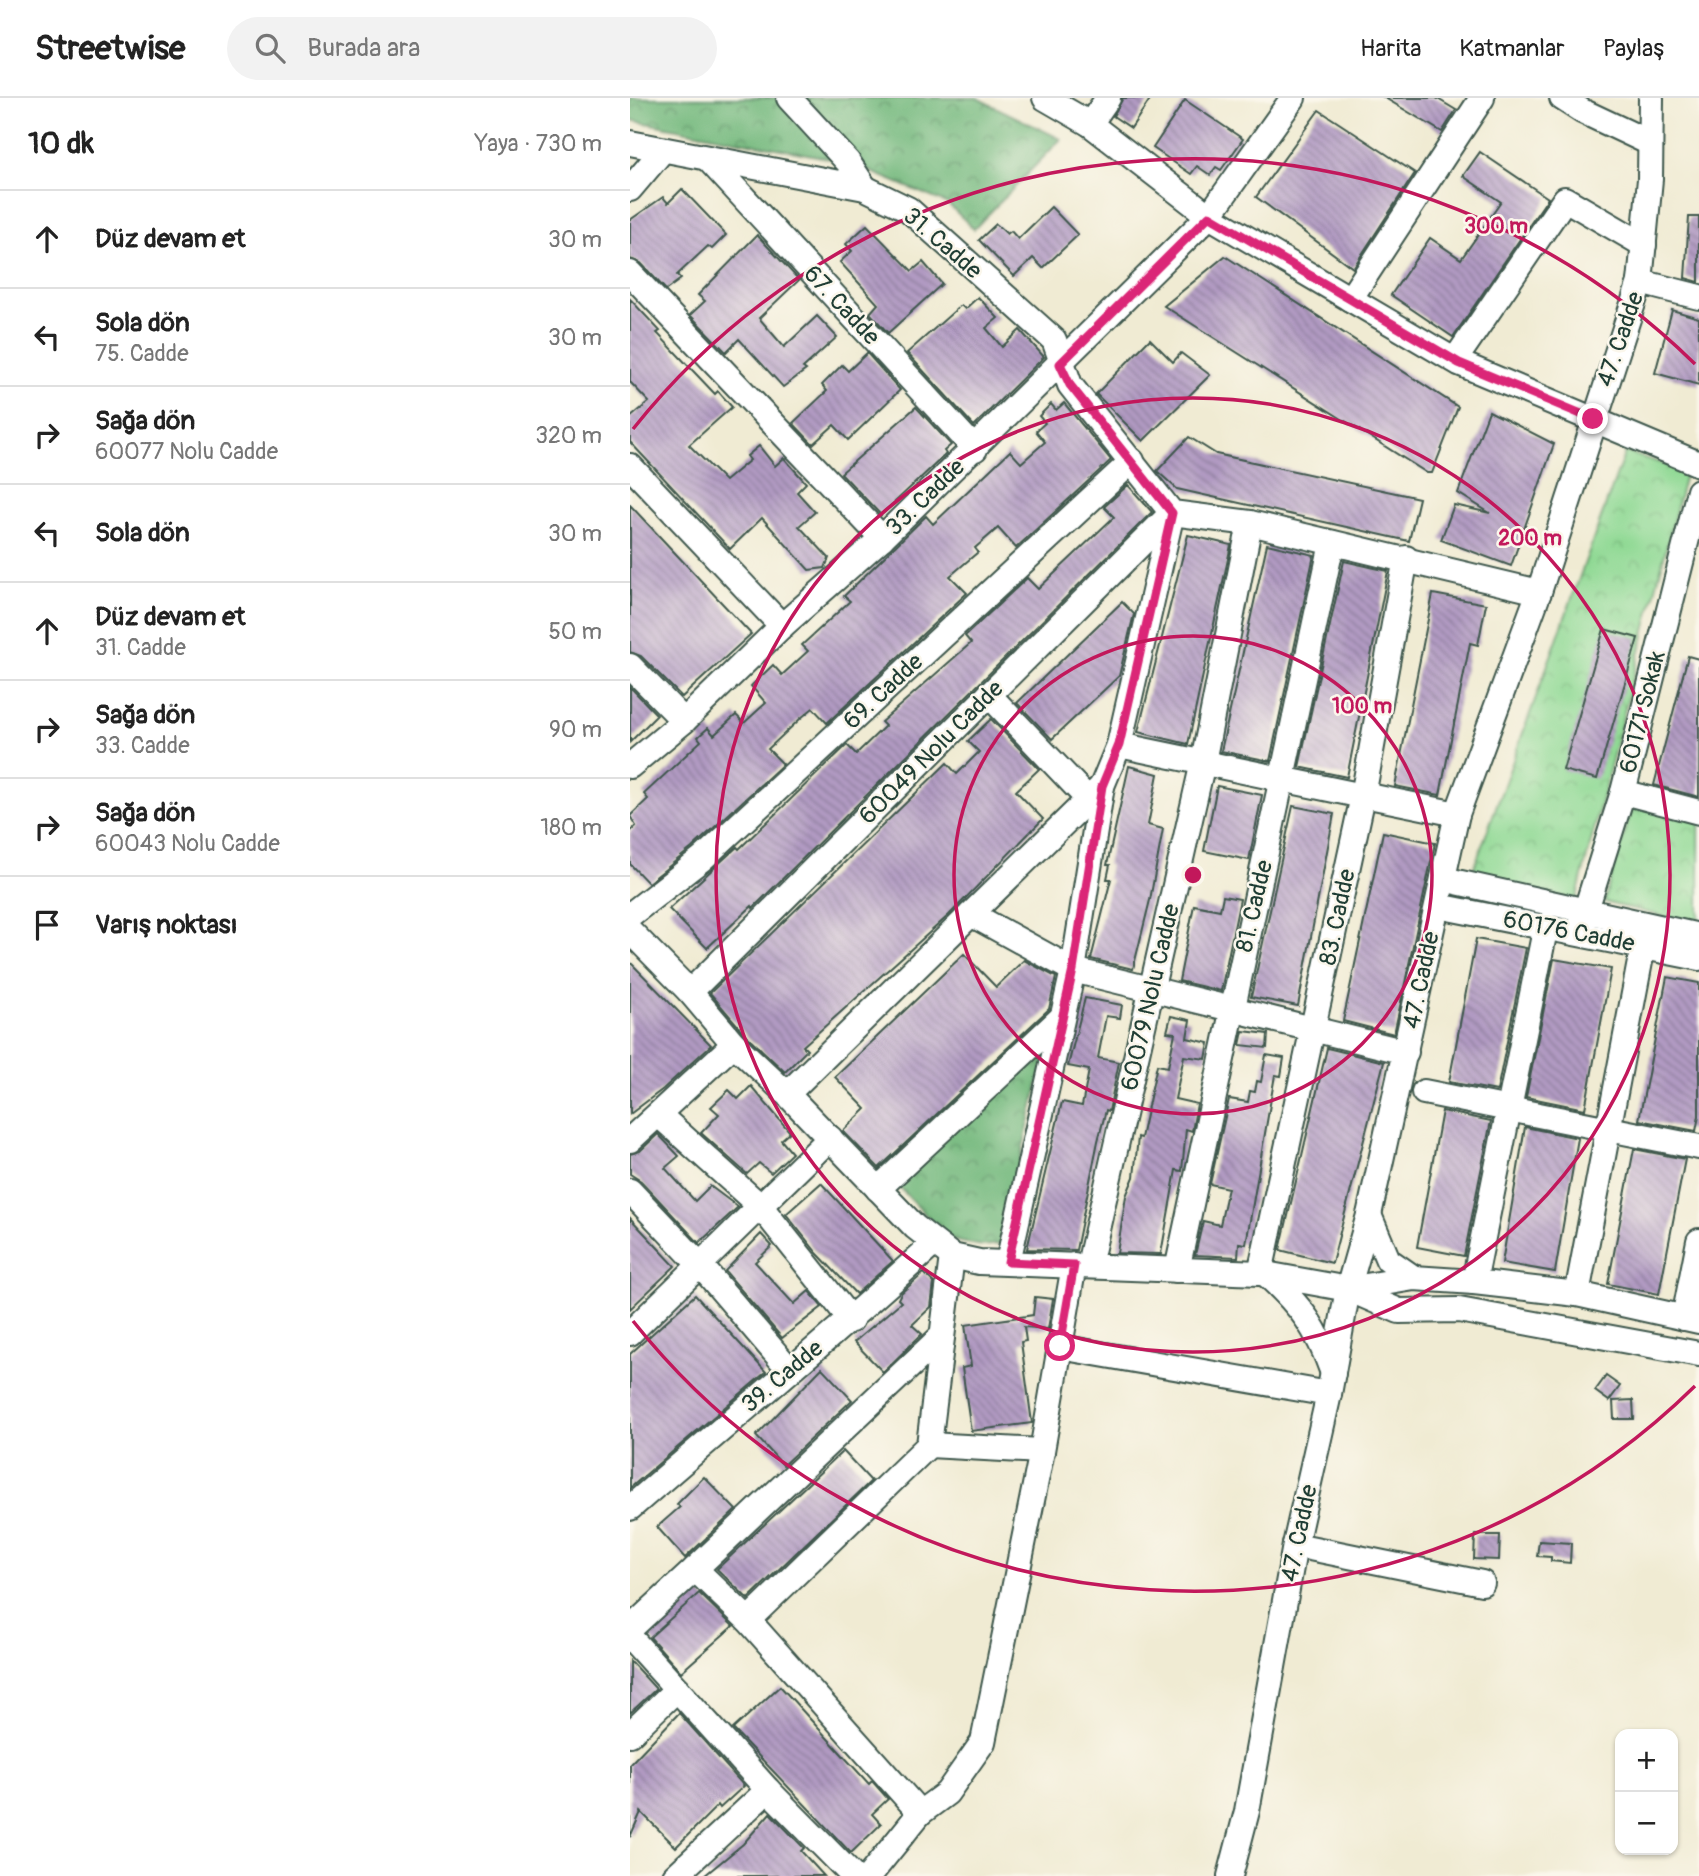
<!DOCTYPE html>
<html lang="tr">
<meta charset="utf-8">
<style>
:root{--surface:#fff;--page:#f2f2f2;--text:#222;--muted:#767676;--line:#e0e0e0}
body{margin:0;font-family:Pangolin,sans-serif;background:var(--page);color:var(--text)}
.controls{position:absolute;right:21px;bottom:21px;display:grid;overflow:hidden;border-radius:14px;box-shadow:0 2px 5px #0004}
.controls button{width:63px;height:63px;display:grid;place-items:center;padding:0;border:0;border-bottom:2px solid var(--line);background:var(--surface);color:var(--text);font:35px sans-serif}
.stop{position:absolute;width:21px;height:21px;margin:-16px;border:5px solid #db2777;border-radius:50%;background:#fff}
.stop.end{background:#db2777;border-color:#fff;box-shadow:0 2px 7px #0008}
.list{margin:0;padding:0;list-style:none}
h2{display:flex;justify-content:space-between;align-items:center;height:91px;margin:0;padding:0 28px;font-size:30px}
h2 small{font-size:23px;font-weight:400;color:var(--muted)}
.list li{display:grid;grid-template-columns:46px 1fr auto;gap:21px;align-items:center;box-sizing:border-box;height:98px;padding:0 28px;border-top:2px solid var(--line)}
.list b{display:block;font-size:26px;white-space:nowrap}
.list p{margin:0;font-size:23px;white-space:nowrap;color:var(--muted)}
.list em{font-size:23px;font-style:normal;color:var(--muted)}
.icon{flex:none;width:38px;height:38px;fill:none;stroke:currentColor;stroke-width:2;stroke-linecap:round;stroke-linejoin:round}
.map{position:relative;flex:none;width:1069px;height:1778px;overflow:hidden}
header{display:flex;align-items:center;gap:42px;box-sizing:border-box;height:98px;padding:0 35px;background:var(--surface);border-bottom:2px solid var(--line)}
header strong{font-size:33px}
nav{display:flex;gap:38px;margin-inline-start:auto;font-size:24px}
.search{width:490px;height:63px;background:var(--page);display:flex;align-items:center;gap:18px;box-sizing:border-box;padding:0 24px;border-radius:38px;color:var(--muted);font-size:26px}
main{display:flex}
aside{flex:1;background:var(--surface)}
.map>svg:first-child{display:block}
.forest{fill:url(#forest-crowns);stroke:#4a7b59;stroke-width:2}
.park{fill:url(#park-crowns);stroke:#588b64;stroke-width:2}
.building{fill:url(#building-back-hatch)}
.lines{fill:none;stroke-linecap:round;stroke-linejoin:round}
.minor-casing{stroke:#3e574c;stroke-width:28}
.minor{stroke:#fff;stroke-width:24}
.route{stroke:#db2777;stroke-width:9}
.ring{fill:none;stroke:#c2185b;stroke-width:3.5}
.labels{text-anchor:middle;stroke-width:5;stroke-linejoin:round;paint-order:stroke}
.street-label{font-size:24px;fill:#1f3d34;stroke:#fbf7ec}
.centre{fill:#c2185b;stroke:#fbf7ec;stroke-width:3.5}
.ring-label{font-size:21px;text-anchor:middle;font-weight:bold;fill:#c2185b;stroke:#fbf7ec;stroke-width:5;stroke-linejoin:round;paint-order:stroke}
</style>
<header>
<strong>Streetwise</strong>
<div class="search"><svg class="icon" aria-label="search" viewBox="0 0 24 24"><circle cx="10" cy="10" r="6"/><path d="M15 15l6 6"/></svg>Burada ara</div>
<nav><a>Harita</a><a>Katmanlar</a><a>Paylaş</a></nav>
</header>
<main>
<aside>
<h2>10 dk<small>Yaya · 730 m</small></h2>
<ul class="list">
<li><svg class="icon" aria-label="ahead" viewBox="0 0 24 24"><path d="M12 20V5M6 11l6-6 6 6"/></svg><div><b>Düz devam et</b></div><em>30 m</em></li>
<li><svg class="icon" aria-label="left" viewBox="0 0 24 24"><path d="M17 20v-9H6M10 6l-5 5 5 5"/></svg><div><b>Sola dön</b><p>75. Cadde</p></div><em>30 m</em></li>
<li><svg class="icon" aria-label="right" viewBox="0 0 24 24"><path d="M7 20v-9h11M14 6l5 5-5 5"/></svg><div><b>Sağa dön</b><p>60077 Nolu Cadde</p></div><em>320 m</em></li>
<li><svg class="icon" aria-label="left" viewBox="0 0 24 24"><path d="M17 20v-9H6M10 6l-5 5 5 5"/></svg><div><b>Sola dön</b></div><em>30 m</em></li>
<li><svg class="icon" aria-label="ahead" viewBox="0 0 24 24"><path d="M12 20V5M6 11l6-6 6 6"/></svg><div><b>Düz devam et</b><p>31. Cadde</p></div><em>50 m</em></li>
<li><svg class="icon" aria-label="right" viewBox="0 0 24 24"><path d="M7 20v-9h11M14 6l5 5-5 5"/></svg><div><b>Sağa dön</b><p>33. Cadde</p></div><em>90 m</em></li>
<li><svg class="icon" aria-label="right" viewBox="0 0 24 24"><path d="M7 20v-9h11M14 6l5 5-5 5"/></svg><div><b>Sağa dön</b><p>60043 Nolu Cadde</p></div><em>180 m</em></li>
<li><svg class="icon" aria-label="arrive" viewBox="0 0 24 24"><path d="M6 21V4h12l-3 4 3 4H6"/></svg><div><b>Varış noktası</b></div></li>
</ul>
</aside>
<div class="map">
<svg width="1069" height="1778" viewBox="0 0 1069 1778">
<defs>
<pattern id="forest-crowns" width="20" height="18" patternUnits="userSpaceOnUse" patternTransform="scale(1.75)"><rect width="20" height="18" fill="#74b97e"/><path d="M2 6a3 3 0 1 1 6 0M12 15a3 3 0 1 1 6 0" fill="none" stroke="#5f9868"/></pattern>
<pattern id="park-crowns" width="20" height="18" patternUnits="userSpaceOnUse" patternTransform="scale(1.75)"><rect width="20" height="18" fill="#90d994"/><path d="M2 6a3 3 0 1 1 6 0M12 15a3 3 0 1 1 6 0" fill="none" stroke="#7cbb80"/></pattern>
<pattern id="building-back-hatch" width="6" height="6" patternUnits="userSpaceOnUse" patternTransform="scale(1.75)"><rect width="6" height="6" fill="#b19ac2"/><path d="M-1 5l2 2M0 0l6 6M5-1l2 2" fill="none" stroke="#8f7f9e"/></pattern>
</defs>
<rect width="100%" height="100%" fill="#fbf7ec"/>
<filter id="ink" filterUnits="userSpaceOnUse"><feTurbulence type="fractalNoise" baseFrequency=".0143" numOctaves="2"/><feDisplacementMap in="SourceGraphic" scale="14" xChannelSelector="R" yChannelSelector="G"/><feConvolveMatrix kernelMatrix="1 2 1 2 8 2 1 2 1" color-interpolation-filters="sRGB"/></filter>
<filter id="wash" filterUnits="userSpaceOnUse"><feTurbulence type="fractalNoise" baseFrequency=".00686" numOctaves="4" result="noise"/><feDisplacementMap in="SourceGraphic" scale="28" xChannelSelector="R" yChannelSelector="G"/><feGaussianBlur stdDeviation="1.57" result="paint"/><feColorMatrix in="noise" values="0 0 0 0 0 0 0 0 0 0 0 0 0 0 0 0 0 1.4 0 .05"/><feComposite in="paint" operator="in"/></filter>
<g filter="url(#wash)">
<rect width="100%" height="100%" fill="#f0ebd3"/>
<!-- forest -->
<g class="forest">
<path d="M0 0H347L431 41 344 131 318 106 218 64 0 22Z"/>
<path d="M420 937 370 1146 353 1148 320 1142 266 1086Z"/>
</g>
<!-- park -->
<g class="park">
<path d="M995 354 1056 373 946 802 841 778Z"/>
<path d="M1004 704 1069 723V827L974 804Z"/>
</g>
<g id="blocks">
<!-- building -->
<g class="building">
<path d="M493 0H521L501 30 483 18Z"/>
<path d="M755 0H806L826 12 812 34Z"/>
<path d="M555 2 613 41 591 72 586 69 580 77 567 68 561 76 523 50Z"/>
<path d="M689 12 785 75 723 170 626 99Z"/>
<path d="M850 54 918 100 823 239 761 197 800 140 831 161 871 104 833 78Z"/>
<path d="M52 91 96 137 82 151 78 148 47 177 51 181 36 192 11 165 0 161V122L33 99 38 105Z"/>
<path d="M421 109 448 137 413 170 403 160 384 178 349 142 366 126 377 136 381 133 388 141Z"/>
<path d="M1059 119H1069V184L1055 180Z"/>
<path d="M237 127 282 173 293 164 312 186 258 235 240 215 248 206 210 164 222 153 216 146Z"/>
<path d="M127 137 169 182 129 220 154 249 187 218 207 239 173 270 176 272 153 289 109 241 96 254 60 217 75 203 68 197Z"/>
<path d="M595 158 828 309 802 375H797L534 208Z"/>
<path d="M348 199 368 220 356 230 372 249 390 232 414 259 344 328 277 255 331 207 335 211Z"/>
<path d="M0 201 30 233 27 235 85 296 88 293 102 309 59 347 95 383 120 362 117 358 129 348 145 368 154 360 176 385 167 394 185 414 169 428 199 460 195 470 179 472 132 420 100 451 0 344V320L19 304 0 284Z"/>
<path d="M1042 212 1069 220V287L1025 275Z"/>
<path d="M520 241 543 264 551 255 580 277 513 343 466 296Z"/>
<path d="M237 255 270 292 218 342 204 327 183 346 163 325 197 293 192 287 212 267 218 273Z"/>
<path d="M434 305 481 362 386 450 368 430 345 450 348 454 320 478 337 495 197 625 183 610 171 620 138 651 153 666 62 750 18 785 0 766V734L6 728 0 718 18 701 14 696 71 643 68 639 78 630 84 637 106 617 114 625 126 614 136 605 121 588 143 567 152 577 178 553 172 547 220 503 214 498 296 418 303 426 380 353 391 365 415 344 406 333 415 325 409 318 421 306 426 312Z"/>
<path d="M286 309 321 347 314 353 316 356 251 417 211 375Z"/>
<path d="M859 313 924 346 881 468 811 442 824 407 860 415 828 395Z"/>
<path d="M559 339 586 356 789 400 779 443 547 391 527 373Z"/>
<path d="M498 387 522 414 123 810 122 808 77 850 39 811 107 749 109 751 217 647 226 656 255 628 251 624 341 545 335 538 397 480 408 491 484 419 474 409Z"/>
<path d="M0 407 121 536 52 599 11 558 0 554Z"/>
<path d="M558 437 601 447 558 646 508 634Z"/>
<path d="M637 446 684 457 640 663 591 653Z"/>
<path d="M714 463 758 473 717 679 669 669Z"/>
<path d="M803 496 856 506 848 547 840 545 810 697 765 688Z"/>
<path d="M492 504 504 516 489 578 422 641 387 605Z"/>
<path d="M974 531 1008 540 967 681 933 672Z"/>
<path d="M1058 558 1069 561V699L1024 687Z"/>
<path d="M0 589 27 617 0 644Z"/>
<path d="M361 621 409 671 386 693 413 721 319 817 173 948 177 952 155 974 115 936 80 895 317 665 327 676 349 654 338 643Z"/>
<path d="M499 668 528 676 518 727 533 731 520 802 503 871 461 861 481 781H477L480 767H477Z"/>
<path d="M587 688 632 697 619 762 574 753Z"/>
<path d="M663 708 704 716 668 908 621 899Z"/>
<path d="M753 734 805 745 764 936 713 923Z"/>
<path d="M593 798 610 801 591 893 549 883 564 807 590 812Z"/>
<path d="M846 841 896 850 867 993 819 984Z"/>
<path d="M334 856 366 889 394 862 426 879 419 911 249 1070 213 1033 236 1011 205 979Z"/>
<path d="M924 861 981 871 955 1011 896 999Z"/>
<path d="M0 864 81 947 33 991 0 1016Z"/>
<path d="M1037 879 1069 885V1018L1066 1033 1009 1022Z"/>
<path d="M455 900 492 907 490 920 476 918 468 960 489 964 479 1013 476 1012 468 1043 446 1152 397 1151 432 1004 452 1008 459 972 438 968Z"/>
<path d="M541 918 560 922 557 940 579 945 576 961 554 958 545 1001 567 1006 562 1033 556 1031 552 1073 546 1072 531 1156 487 1155 496 1098 504 1079 508 1039 511 1040 527 967 538 969 545 935 537 934Z"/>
<path d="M613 933 638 936 637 950 610 947Z"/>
<path d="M697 950 754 964 702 1165 650 1152Z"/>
<path d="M636 957 654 960 651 978 645 977 616 1146 609 1145 608 1159 565 1157 573 1123 590 1127 598 1090 580 1086 599 1001 618 1004 620 993 625 994 627 983 631 984Z"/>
<path d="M121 988 160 1034 151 1042 162 1055 141 1075 129 1065 117 1076 71 1035 89 1016 81 1009 99 992 108 1001Z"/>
<path d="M812 1013 861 1023 834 1158 787 1149Z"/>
<path d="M895 1029 948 1040 925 1174 872 1165Z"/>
<path d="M28 1036 49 1058 35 1070 65 1103 80 1088 108 1109 69 1145 11 1083 0 1076V1056L10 1053Z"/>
<path d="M1004 1051 1055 1061 1029 1196 978 1186Z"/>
<path d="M191 1085 263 1163 226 1196 187 1155 156 1116Z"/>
<path d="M0 1120 45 1168 0 1211Z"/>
<path d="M131 1136 142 1148 125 1164 164 1206 179 1193 192 1209 152 1240 95 1173Z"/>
<path d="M294 1175 304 1185 301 1209 282 1227 292 1236 253 1274 224 1244 271 1204 268 1201 271 1195Z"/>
<path d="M65 1197 136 1274 0 1390V1256Z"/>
<path d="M405 1199 423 1201 418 1231 394 1229 396 1243 391 1244 402 1325 341 1333 332 1270 341 1268 335 1227 403 1217Z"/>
<path d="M192 1270 222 1302 153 1367 126 1338Z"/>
<path d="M976 1278 990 1288 979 1303 965 1293Z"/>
<path d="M1003 1302 1004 1321H984L983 1303Z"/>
<path d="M213 1353 241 1383 118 1501 87 1471Z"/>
<path d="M74 1379 106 1412 55 1460 27 1429 50 1409 47 1406Z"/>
<path d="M845 1437H870L869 1462 844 1461Z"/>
<path d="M909 1443 941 1445 940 1465 921 1463V1459L907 1458Z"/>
<path d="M69 1495 103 1528 51 1574 20 1539Z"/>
<path d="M0 1563 26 1591 0 1615Z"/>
<path d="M150 1588 239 1686 242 1683 258 1701 242 1716 251 1726 221 1755 103 1631Z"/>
<path d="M49 1615 114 1688 90 1710 88 1707 46 1749 11 1714 0 1739V1666Z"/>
<path d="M140 1715 174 1750 171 1753 194 1778H74L113 1746Z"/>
</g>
</g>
</g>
<g filter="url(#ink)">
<use href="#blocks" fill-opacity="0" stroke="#3e574c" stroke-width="2"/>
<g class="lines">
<!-- minor casing -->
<g class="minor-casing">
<g id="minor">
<path d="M159 0 218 64 235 90"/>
<path d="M415 0 460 26 579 118 829 265 1069 366"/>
<path d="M932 0 952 13 1020 45"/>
<path d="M460 26 478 0"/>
<path d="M0 45 235 90 278 111 424 242 440 287 542 415 620 425 909 494"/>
<path d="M79 62 345 351"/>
<path d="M0 91 33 52"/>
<path d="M0 175 252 440"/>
<path d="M1010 184 1069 199"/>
<path d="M720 201 852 0"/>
<path d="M825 262 935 101 1014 147"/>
<path d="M0 368 152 528"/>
<path d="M0 568 54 623"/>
<path d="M359 597 458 701"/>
<path d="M489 647 733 698"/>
<path d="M0 668 54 623 152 528 252 440 579 118 663 0"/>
<path d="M993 694 1069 714"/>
<path d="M734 697 827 716"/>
<path d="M813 781 1069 838"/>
<path d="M808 808 1069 860"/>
<path d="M341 816 443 872 776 954"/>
<path d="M0 817 72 761 502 363"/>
<path d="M0 833 60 894 104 946 157 996 285 1129 322 1158 349 1164 630 1175 718 1191 769 1213 829 1212 1069 1256"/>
<path d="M949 834 993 694 1069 393"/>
<path d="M60 894 542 415"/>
<path d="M794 994 1069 1049"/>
<path d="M157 996 472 688"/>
<path d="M29 1017 131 1109 221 1222"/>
<path d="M0 1042 104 946"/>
<path d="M248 1091 431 920"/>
<path d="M0 1093 71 1168 159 1271"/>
<path d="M739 1117 758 1162 784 1180"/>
<path d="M378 1164 443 872 472 688 489 647 542 415"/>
<path d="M459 1167 573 664 620 425"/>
<path d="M547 1172 702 445"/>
<path d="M630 1175 733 698 776 460"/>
<path d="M637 1177C672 1209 687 1230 703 1275"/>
<path d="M844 1184 916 827"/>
<path d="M718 1191 784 1180 844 1184 947 1196 1069 1223"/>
<path d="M947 1196 1013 848"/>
<path d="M1054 1220 1069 1143"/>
<path d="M0 1235 200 1040"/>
<path d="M430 1249 699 1296"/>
<path d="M299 1347 412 1353"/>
<path d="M0 1410C101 1322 205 1237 303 1146"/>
<path d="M665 1447 852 1485"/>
<path d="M65 1471 312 1238"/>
<path d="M118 1522 299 1347 322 1158"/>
<path d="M0 1531 65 1471 118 1522 290 1715"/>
<path d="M0 1539 138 1692 223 1778"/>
<path d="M0 1636 47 1591"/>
<path d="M45 1778 138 1692"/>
<path d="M239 1778 290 1715 317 1695 353 1644 412 1353 444 1167"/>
<path d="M600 1778 617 1713 665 1447 699 1296 718 1191 739 1117 827 716 909 494 1010 184 1020 81 1021 0"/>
</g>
</g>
<!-- minor -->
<use href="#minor" class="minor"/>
</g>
</g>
<g class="lines" filter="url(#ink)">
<!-- route -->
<path class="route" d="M430 1248 444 1167 378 1164 443 872 472 688 489 647 542 415 440 287 430 266 579 118 829 265 963 321"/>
</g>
<!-- distance rings -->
<g class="ring">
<circle cx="563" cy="777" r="239"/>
<circle cx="563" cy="777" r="477"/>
<path d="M1065 1288A716 716 0 0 1 3 1223M3 331A716 716 0 0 1 1065 266"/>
</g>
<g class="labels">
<!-- street labels -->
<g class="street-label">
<text transform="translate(313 145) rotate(41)" y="8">31. Cadde</text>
<text transform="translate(212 207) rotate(47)" y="8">67. Cadde</text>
<text transform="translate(990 241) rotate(-71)" y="8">47. Cadde</text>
<text transform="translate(295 399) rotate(-44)" y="8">33. Cadde</text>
<text transform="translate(253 593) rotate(-43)" y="8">69. Cadde</text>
<text transform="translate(1012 614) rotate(-76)" y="8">60171 Sokak</text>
<text transform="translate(301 654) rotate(-45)" y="8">60049 Nolu Cadde</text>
<text transform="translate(624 808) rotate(-77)" y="8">81. Cadde</text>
<text transform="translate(707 819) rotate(-78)" y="8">83. Cadde</text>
<text transform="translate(939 833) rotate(11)" y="8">60176 Cadde</text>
<text transform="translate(791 882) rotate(-78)" y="8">47. Cadde</text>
<text transform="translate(520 899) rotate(-77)" y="8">60079 Nolu Cadde</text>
<text transform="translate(152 1278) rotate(-40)" y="8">39. Cadde</text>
<text transform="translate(669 1435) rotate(-78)" y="8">47. Cadde</text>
</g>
</g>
<circle cx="563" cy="777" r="10" class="centre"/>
<g class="ring-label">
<text x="866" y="135">300 m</text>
<text x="900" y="447">200 m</text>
<text x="732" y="615">100 m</text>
</g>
</svg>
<div class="controls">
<button>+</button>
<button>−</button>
</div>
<div class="stop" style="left:430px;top:1248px"></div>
<div class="stop end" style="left:963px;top:321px"></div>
</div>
</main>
